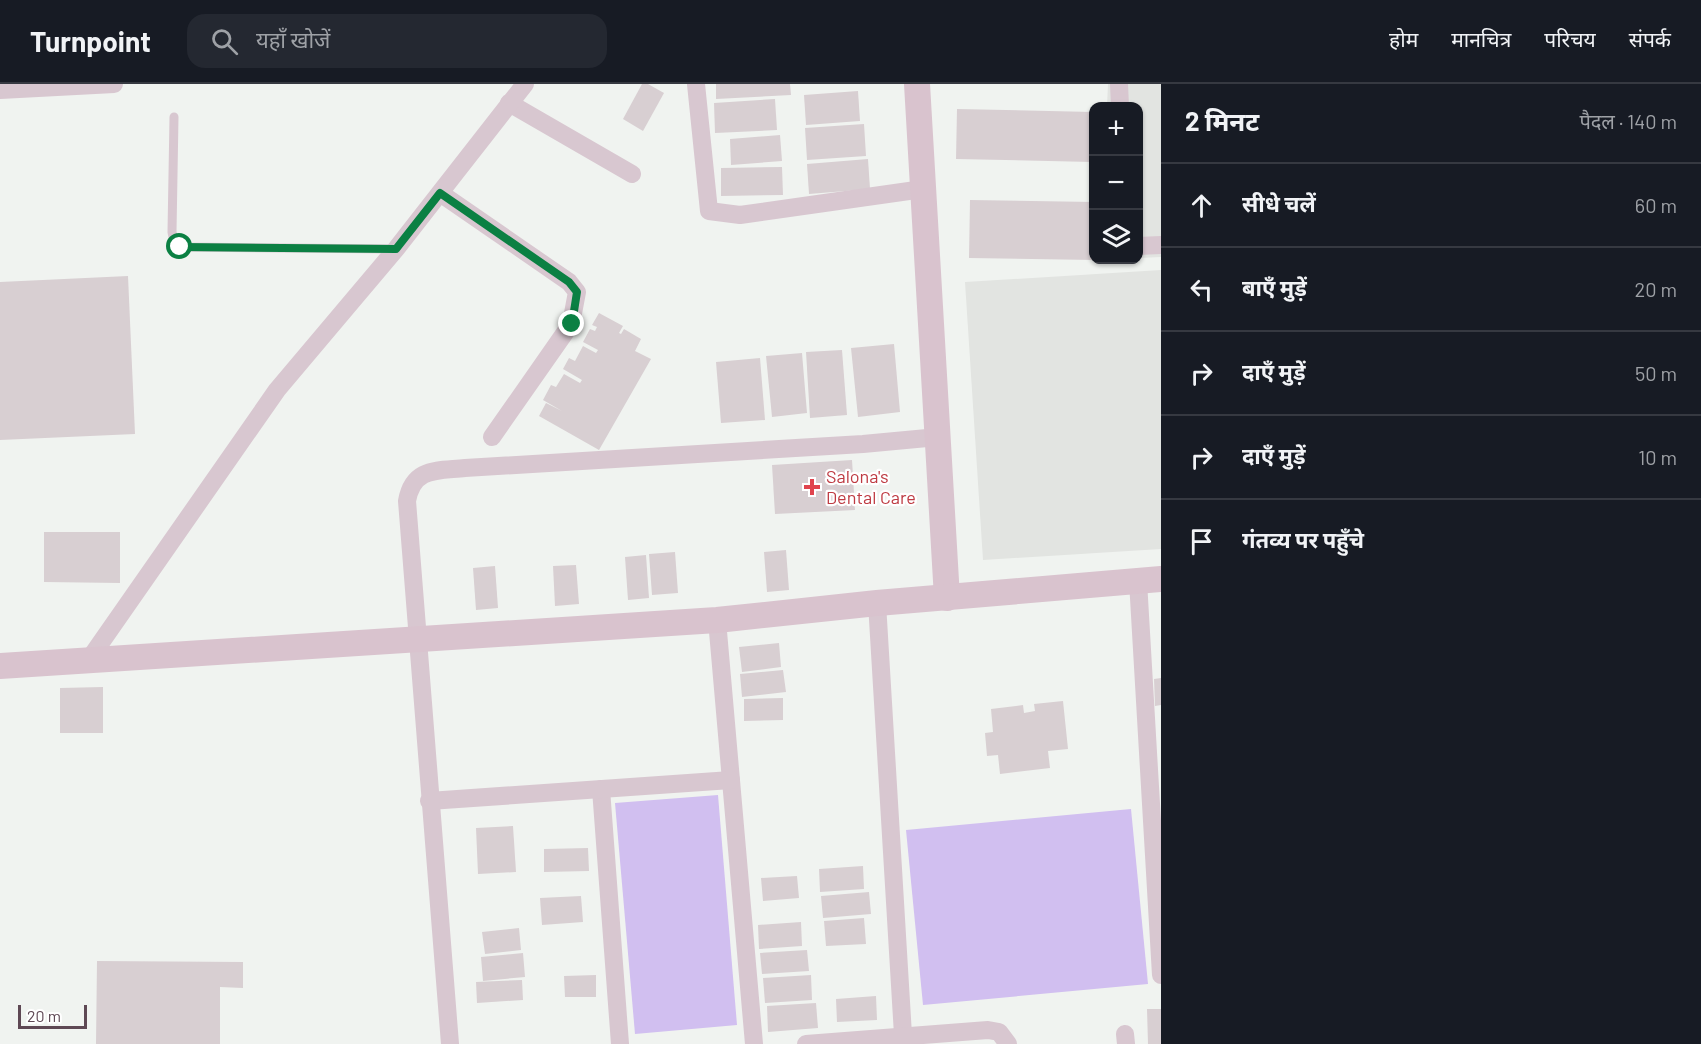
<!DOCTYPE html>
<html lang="hi">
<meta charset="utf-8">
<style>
:root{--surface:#171b24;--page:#242831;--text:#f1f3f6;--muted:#9ea1a6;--line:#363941}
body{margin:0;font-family:Barlow,"Noto Sans Devanagari",sans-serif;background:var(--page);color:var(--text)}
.controls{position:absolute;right:18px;top:18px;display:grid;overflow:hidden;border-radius:12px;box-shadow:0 2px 4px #0004}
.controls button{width:54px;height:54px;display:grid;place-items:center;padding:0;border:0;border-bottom:2px solid var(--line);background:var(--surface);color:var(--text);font:30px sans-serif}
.scale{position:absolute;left:18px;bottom:15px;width:69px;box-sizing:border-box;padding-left:6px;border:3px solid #5e4854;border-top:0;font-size:16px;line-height:21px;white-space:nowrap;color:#5e4854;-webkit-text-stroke:4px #fff;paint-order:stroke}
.stop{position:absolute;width:18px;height:18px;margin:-14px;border:4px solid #0b8043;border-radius:50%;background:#fff}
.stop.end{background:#0b8043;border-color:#fff;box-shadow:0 2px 6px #0008}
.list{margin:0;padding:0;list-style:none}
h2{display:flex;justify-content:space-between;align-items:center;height:78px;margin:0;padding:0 24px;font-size:26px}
h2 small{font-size:20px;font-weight:400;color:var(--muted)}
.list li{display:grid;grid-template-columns:39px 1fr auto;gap:18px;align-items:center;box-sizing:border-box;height:84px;padding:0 24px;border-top:2px solid var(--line)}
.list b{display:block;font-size:22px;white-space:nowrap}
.list em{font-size:20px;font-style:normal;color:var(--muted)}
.icon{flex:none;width:33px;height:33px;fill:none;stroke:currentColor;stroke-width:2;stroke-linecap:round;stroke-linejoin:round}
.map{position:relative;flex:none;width:1161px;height:960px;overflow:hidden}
header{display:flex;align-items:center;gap:36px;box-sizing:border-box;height:84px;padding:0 30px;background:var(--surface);border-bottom:2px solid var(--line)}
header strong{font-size:28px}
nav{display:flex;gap:33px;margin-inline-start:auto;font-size:21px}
.search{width:420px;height:54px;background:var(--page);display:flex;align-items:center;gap:15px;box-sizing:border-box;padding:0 21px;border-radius:18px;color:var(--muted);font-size:22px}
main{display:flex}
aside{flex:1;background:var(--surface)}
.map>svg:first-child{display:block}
.education{fill:#e2e4e1}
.green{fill:#d1bff0}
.building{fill:#d8cfd2}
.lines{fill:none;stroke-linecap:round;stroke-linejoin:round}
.lane{stroke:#d8c7d0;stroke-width:9}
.street{stroke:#d8c7d0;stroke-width:18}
.secondary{stroke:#d9c3ce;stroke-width:26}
.route{stroke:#0b8043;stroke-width:8}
.health-dot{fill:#e0444e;stroke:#fff;stroke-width:2}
.labels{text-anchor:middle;stroke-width:4.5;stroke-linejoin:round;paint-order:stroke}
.health-label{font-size:18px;fill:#be3a42;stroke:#fff;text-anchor:start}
</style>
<header>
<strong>Turnpoint</strong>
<div class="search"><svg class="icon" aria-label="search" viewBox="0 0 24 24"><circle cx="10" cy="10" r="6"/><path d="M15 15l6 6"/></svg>यहाँ खोजें</div>
<nav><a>होम</a><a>मानचित्र</a><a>परिचय</a><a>संपर्क</a></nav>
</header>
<main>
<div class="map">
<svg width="1161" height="960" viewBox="0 0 1161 960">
<rect width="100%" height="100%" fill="#f0f3f0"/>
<!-- education -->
<g class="education">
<path d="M1108 0H1161V173L1139 174 1138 22H1107Z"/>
<path d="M1161 186V465L983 476 965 198Z"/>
</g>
<!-- green -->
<g class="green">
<path d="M718 711 737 941 635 950 615 719Z"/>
<path d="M1131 725 1148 900 923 921 906 746Z"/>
</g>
<!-- building -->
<g class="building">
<path d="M642 0H648L664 9 643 47 623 35Z"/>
<path d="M716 0H790L791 11 716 15Z"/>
<path d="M858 7 860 37 806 41 804 11Z"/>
<path d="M775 15 777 46 715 49 714 19Z"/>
<path d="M957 25 1093 28 1092 78 956 75Z"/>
<path d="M864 40 866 72 807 76 805 44Z"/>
<path d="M780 51 782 77 731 81 730 55Z"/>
<path d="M868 75 870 105 809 110 807 80Z"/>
<path d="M782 83 783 111 721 112V84Z"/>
<path d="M970 116 1094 118V176L969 174Z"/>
<path d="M128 192 135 350 0 356V198Z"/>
<path d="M599 229 623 242 619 249 621 250 624 245 641 255 635 267 651 275 599 366 539 332 546 319 562 327 543 316 551 301 556 303 564 290 580 299 582 296 563 285 569 274 575 277 583 262 596 269 598 266 583 258 590 245 595 247 597 243 592 241Z"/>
<path d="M894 260 900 328 858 333 851 264Z"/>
<path d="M842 266 847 331 810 334 806 268Z"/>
<path d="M802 269 807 329 772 333 766 272Z"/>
<path d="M760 274 765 336 721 339 716 278Z"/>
<path d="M852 376 855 426 775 430 772 381Z"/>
<path d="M44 448H120V499L44 498Z"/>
<path d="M786 466 789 506 767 508 764 468Z"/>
<path d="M675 468 678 509 652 511 649 470Z"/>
<path d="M646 471 649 514 628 516 625 473Z"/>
<path d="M576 481 579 520 555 522 553 482Z"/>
<path d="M495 482 498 524 476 526 473 484Z"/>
<path d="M779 559 781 583 742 588 739 563Z"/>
<path d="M783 586 786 608 742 613 740 590Z"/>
<path d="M1161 594V621L1155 622 1154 595Z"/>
<path d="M103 603V649H60V604Z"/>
<path d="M783 614V636L744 637V615Z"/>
<path d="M1063 617 1068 665 1048 667 1050 684 1000 690 998 671 987 672 985 649 993 648 991 625 1023 621 1024 629 1035 627 1034 620Z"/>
<path d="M513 742 516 788 478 790 476 744Z"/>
<path d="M588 764 589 787 544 788V765Z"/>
<path d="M863 782 864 805 820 808 819 785Z"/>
<path d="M797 792 799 814 763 817 761 794Z"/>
<path d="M869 808 871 830 823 834 821 812Z"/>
<path d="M581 812 583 838 542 841 540 814Z"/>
<path d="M864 834 866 860 826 862 824 837Z"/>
<path d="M801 838 802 862 759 865 758 841Z"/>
<path d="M519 844 521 866 485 870 482 848Z"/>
<path d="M807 866 809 887 762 890 760 869Z"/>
<path d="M523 869 525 893 483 897 481 873Z"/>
<path d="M97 877 243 878V904L220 903V960H96Z"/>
<path d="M596 891V913H565L564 892Z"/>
<path d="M811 891 812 916 765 919 763 894Z"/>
<path d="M522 896 523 916 477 919 476 898Z"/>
<path d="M876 912 877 936 837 938 836 915Z"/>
<path d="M816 919 818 944 768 948 767 922Z"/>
<path d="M1147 925H1161V960H1148Z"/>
</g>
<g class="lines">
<!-- lane -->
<path class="lane" d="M174 33 172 148 174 158 180 163 396 165"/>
<!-- street -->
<g class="street">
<path d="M696 0 709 127 740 131 923 105"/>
<path d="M1119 0 1120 22"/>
<path d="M0 6 114 0"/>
<path d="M509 19 632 90"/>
<path d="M440 109 569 198 577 208 571 240 492 353"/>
<path d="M1138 162 1161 161"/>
<path d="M1138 497 1161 891"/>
<path d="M877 519 903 951"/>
<path d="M717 536 754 960"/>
<path d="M88 577 277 306 396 165 525 0"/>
<path d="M601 705 620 960"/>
<path d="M429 717 731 696"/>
<path d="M1125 950 1126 960"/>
<path d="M450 960 407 417C413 383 437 387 465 384L863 360 938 353"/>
<path d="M806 960 988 946 999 948 1008 960"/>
</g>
<!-- secondary -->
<g class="secondary">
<path d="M917 0 947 514"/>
<path d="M0 582 717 536 877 519 1161 495"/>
</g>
</g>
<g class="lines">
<!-- route -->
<path class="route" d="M180 163 396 165 440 109 569 198 577 208 572 240"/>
</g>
<!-- markers -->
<path class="health-dot" d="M809 394h6v6h6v6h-6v6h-6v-6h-6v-6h6z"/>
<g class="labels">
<!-- health labels -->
<g class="health-label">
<text x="826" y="399">Salona's<tspan x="826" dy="21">Dental Care</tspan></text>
</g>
</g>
</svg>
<div class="controls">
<button>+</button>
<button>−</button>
<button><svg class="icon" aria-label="layers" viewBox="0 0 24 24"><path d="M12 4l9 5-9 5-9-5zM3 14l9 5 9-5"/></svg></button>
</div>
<div class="scale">20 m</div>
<div class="stop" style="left:180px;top:163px"></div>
<div class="stop end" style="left:572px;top:240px"></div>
</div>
<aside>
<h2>2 मिनट<small>पैदल · 140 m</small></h2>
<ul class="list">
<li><svg class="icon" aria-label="ahead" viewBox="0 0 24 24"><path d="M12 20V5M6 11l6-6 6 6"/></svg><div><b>सीधे चलें</b></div><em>60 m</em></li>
<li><svg class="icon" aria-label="left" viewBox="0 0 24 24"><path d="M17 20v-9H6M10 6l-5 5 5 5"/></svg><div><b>बाएँ मुड़ें</b></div><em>20 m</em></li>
<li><svg class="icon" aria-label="right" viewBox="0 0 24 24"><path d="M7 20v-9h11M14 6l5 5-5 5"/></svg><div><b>दाएँ मुड़ें</b></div><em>50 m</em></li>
<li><svg class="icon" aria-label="right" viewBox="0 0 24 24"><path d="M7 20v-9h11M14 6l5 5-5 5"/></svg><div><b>दाएँ मुड़ें</b></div><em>10 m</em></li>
<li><svg class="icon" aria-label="arrive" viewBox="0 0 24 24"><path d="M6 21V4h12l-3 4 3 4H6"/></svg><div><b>गंतव्य पर पहुँचे</b></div></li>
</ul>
</aside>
</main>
